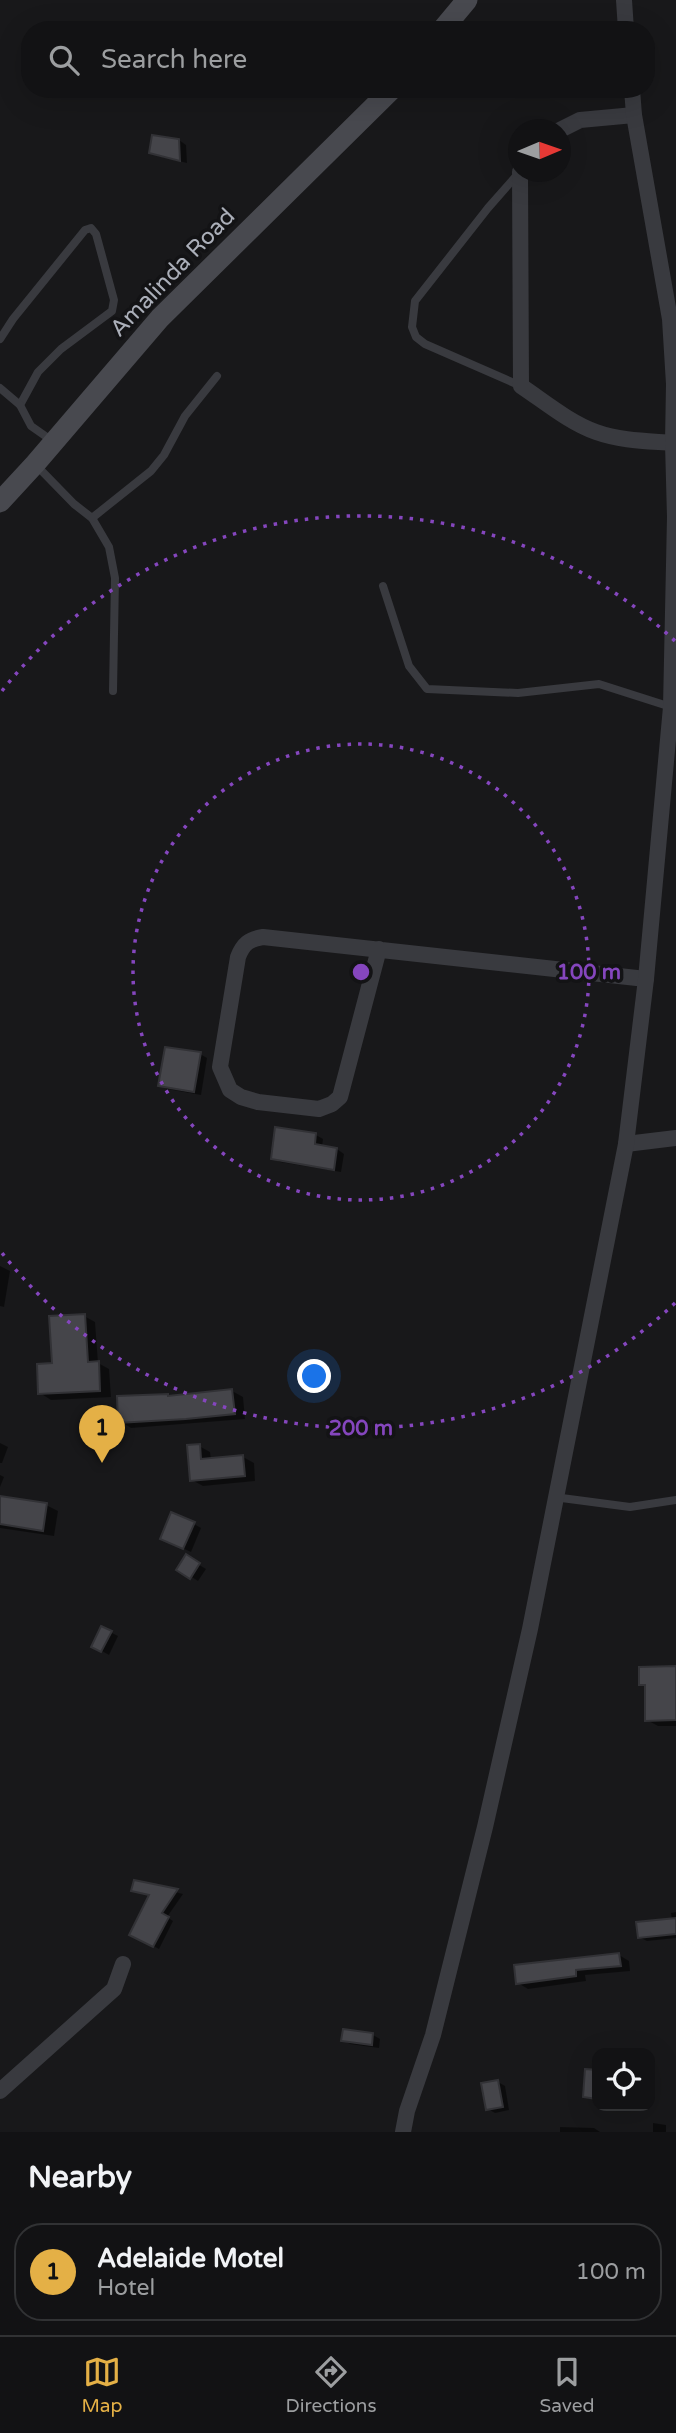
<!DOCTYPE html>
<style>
:root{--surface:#121214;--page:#1f2022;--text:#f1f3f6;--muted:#9c9ea0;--line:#313234;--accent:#e4b046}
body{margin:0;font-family:"Varela Round",sans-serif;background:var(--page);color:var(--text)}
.controls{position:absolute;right:21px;bottom:21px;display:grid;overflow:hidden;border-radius:14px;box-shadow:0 7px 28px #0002}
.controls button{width:63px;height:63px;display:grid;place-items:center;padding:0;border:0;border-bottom:2px solid var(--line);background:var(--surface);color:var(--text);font:35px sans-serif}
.compass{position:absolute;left:508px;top:119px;width:63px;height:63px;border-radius:50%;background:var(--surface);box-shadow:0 7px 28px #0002;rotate:88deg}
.you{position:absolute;left:315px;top:1377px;width:24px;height:24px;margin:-18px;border:5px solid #fff;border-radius:50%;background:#1a73e8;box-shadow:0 0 0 10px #1a73e833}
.badge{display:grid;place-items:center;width:46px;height:46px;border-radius:50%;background:var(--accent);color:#111;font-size:23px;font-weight:700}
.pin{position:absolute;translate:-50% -58px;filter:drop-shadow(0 2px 4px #0008)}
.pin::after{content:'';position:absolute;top:37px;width:24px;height:21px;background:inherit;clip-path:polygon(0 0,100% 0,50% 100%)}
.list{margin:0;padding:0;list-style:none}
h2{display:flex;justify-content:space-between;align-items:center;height:91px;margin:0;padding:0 28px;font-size:30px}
h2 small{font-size:23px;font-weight:400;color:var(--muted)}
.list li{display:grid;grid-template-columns:46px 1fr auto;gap:21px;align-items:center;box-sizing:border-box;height:98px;margin:0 14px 14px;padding:0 14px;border:2px solid var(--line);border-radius:28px}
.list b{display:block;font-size:26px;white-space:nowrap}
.list p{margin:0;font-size:23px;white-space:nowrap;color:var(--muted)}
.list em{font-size:23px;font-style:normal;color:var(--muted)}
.icon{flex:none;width:38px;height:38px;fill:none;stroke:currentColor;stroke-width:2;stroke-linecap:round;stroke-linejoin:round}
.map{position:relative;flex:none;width:676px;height:2132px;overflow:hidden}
.search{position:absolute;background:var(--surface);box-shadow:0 7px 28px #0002;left:21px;right:21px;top:21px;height:77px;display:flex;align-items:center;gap:18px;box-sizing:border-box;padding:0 24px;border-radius:28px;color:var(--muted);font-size:26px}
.sheet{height:203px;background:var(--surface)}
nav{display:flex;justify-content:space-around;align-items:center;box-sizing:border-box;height:98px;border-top:2px solid var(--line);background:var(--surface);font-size:19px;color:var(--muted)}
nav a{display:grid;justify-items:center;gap:4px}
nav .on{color:var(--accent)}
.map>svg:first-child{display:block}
.shadow{fill:#0007}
.building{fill:#45454a;stroke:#323236;stroke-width:2}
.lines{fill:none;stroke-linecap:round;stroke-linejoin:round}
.lane{stroke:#393a3f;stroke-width:8}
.street{stroke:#393a3f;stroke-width:16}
.secondary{stroke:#48494f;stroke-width:21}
.ring{fill:none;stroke:#8546be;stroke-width:3.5;stroke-dasharray:3.5 7}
.labels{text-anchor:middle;stroke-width:7;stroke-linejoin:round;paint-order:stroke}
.street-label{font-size:23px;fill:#abafb9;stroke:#131315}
.centre{fill:#8546be;stroke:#131315;stroke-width:3.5}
.ring-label{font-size:21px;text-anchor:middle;font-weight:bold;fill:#8546be;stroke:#131315;stroke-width:7;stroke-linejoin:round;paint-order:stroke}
</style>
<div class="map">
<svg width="676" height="2132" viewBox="0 0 676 2132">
<rect width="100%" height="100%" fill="#18181a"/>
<!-- shadow -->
<g class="shadow">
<path d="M179 140 186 145 187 163 158 156 151 152Z"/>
<path d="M200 1054 207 1058 201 1095 167 1089 159 1085Z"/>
<path d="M277 1129 316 1135 323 1139 322 1147 337 1149 344 1154 341 1172 280 1162 272 1158Z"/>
<path d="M0 1266 10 1271 4 1307 0 1306Z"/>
<path d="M84 1316 95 1322 98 1363 109 1369 111 1397 51 1400 40 1393 54 1365Z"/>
<path d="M232 1391 243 1397 245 1419 131 1428 120 1421 167 1395 171 1398Z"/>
<path d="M0 1443 8 1447 2 1463H0Z"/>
<path d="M199 1446 210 1452 211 1460 243 1457 254 1463 255 1481 203 1486 192 1480Z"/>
<path d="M0 1475 4 1477 0 1487Z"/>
<path d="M0 1498 46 1505 58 1511 54 1536 0 1528Z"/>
<path d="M194 1524 201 1528 191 1552 169 1542Z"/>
<path d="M186 1557 206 1569 198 1581 179 1569Z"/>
<path d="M102 1628 118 1636 109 1655 93 1646Z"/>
<path d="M676 1668V1726H658L647 1720 646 1687 641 1684Z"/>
<path d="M135 1882 183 1894 167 1917 173 1921 159 1949 131 1934 151 1896 133 1891Z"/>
<path d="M676 1912V1938L647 1941 639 1937 672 1920 671 1913Z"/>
<path d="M619 1955 629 1961 630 1971 585 1975 586 1981 528 1989 518 1983Z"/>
<path d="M344 2031 373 2035 380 2039 379 2048 350 2044 343 2040Z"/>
<path d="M498 2082 505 2086 509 2110 495 2113 488 2109Z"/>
<path d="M653 2123 666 2125V2132H653Z"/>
<path d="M560 2127 594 2128 600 2132H560Z"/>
</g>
<!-- building -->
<g class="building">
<path d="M152 135 179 139 180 161 149 153Z"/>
<path d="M165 1047 201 1052 194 1092 158 1086Z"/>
<path d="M275 1127 316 1133 315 1144 337 1148 334 1170 271 1159Z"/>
<path d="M85 1314 88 1362 99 1361 100 1391 38 1394 37 1364 52 1363 49 1316Z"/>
<path d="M232 1389 235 1414 186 1419 118 1423 117 1396 168 1394V1396Z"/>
<path d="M200 1444 201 1459 243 1455 245 1476 190 1481 187 1445Z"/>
<path d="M0 1496 47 1503 43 1531 0 1524Z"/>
<path d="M171 1512 195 1522 183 1549 160 1539Z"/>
<path d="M186 1554 200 1563 190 1579 176 1570Z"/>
<path d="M101 1626 112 1631 101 1652 91 1647Z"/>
<path d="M676 1666V1720L645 1721V1685H639V1667Z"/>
<path d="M134 1880 178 1889 162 1913 169 1917 153 1947 129 1935 149 1895 131 1891Z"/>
<path d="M676 1918V1934L638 1938 636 1922Z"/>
<path d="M619 1953 621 1966 576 1970V1976L516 1984 514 1965Z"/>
<path d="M343 2029 373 2033 372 2045 341 2041Z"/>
<path d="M585 2069 597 2070V2099L583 2097Z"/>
<path d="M498 2080 503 2107 486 2110 481 2083Z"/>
</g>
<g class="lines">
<!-- lane -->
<g class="lane">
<path d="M517 175 488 208 415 301 412 327 416 337 425 344 521 386"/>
<path d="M0 339 13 319 85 230 91 228 96 234 114 300 112 311 61 349 38 372 20 405"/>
<path d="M0 388 20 405 31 426 51 440"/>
<path d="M35 464 74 504 92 518 109 547 115 578 113 691"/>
<path d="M92 518 151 471 164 455 185 416 217 376"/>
<path d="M383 586 409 666 427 689 518 693 599 684 671 707"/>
<path d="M554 1497 630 1507 676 1500"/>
</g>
<!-- street -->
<g class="street">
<path d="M624 0 626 30"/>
<path d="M560 130 580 120 634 115"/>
<path d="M520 172 521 386C545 402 570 423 596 432 621 441 648 441 673 443"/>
<path d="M379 949 340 1097 332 1104 319 1109 258 1102 241 1097 230 1090 220 1067 238 957C243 944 249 939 263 937L646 979"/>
<path d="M626 1144 676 1138"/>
<path d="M0 2091 114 1989 123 1964"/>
<path d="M403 2132 407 2111 433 2035 485 1827 530 1629 626 1144 646 979 671 707 675 517 673 443 674 384 670 319 634 115 632 89"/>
</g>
<!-- secondary -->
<g class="secondary">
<path d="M442 30 467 0"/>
<path d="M0 502 35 464 160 318 392 89"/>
</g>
</g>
<!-- distance rings -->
<g class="ring">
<circle cx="361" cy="972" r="228"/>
<path d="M675 1303A456 456 0 0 1 2 1253M2 691A456 456 0 0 1 675 641"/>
</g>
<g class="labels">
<!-- street labels -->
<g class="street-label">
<text transform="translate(172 272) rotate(-46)" y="8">Amalinda Road</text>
</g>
</g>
<circle cx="361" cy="972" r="10" class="centre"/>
<g class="ring-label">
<text x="589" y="979">100 m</text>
<text x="361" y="1435">200 m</text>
</g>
</svg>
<div class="controls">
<button><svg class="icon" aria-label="locate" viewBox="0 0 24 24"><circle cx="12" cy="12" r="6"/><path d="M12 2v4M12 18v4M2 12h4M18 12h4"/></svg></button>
</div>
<svg class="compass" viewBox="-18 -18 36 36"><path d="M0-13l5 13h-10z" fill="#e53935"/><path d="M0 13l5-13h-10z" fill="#9c9ea0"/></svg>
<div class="you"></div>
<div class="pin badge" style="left:102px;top:1463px">1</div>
<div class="search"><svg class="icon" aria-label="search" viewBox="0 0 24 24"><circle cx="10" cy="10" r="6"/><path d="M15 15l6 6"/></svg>Search here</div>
</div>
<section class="sheet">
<h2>Nearby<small></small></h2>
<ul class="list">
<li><span class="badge">1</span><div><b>Adelaide Motel</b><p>Hotel</p></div><em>100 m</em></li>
</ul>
</section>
<nav>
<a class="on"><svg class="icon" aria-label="map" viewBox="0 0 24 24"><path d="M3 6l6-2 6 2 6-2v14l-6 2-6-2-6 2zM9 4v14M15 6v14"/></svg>Map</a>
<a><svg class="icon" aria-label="directions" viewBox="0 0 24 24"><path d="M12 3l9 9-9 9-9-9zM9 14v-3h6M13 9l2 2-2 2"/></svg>Directions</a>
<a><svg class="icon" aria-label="saved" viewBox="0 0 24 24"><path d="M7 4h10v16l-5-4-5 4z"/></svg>Saved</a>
</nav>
